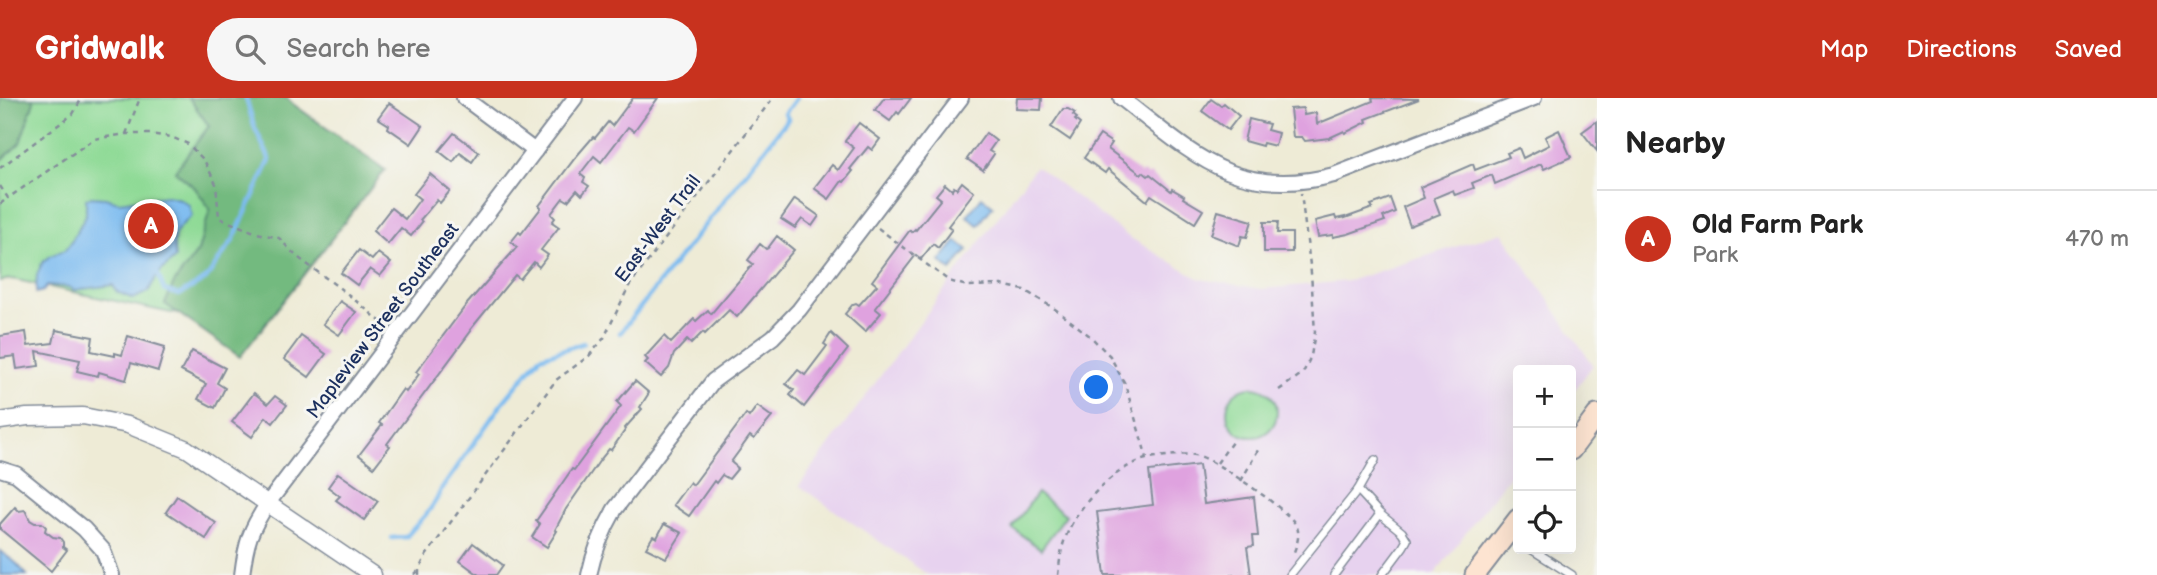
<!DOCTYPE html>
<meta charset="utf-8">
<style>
:root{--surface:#fff;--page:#f6f6f6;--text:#222;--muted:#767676;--line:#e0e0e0;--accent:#c8321e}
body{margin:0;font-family:"Balsamiq Sans",sans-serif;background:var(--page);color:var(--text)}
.controls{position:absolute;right:21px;bottom:21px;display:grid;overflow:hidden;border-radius:7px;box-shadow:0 7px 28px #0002}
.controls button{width:63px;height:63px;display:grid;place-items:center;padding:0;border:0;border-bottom:2px solid var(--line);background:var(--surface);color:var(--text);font:35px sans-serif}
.you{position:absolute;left:1097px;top:290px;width:24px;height:24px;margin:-18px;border:5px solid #fff;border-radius:50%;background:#1a73e8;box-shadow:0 0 0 10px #1a73e833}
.badge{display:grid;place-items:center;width:46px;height:46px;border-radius:50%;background:var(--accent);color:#fff;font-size:23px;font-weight:700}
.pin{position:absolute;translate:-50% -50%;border:4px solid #fff;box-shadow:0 2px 7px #0006}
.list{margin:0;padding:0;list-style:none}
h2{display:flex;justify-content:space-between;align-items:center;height:91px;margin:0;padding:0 28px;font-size:30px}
h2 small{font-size:23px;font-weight:400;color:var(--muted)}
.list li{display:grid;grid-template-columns:46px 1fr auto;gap:21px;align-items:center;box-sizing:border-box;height:98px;padding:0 28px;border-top:2px solid var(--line)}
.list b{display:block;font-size:26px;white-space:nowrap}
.list p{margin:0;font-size:23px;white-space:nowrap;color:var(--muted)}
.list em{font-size:23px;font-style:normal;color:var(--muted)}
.icon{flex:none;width:38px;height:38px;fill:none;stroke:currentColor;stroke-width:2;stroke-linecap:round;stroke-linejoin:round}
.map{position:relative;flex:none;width:1597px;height:477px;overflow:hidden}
header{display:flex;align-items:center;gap:42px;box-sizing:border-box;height:98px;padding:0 35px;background:var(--accent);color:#fff}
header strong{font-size:33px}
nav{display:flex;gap:38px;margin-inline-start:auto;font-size:24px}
.search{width:490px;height:63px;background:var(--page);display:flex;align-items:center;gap:18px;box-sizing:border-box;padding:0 24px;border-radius:38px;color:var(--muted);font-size:26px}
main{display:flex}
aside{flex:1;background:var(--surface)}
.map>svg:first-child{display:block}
.built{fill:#e7d2ef}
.green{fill:#8fda96;stroke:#55847a;stroke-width:2}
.forest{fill:#73ba7f;stroke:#47746e;stroke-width:2}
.water{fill:#7cbbf0;stroke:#4c75a7;stroke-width:2}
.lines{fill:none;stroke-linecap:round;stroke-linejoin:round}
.stream{stroke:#7cbbf0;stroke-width:4.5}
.building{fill:#dfa2df}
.service-casing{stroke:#848d9a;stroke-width:10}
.minor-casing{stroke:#848d9a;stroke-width:18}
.tertiary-casing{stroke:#848d9a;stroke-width:19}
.secondary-casing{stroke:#848d9a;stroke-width:23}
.path{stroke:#848d9a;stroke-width:2.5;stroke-dasharray:5 5;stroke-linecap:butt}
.service{stroke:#fff;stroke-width:7}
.minor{stroke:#fff;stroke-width:14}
.tertiary{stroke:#fff;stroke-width:16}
.secondary{stroke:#fde4d1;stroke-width:19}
.labels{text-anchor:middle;stroke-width:6;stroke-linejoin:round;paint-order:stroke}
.street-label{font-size:19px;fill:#1b2f5e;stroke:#f6f6f2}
</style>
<header>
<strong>Gridwalk</strong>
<div class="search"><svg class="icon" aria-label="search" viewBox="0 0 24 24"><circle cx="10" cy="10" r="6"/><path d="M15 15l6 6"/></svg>Search here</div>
<nav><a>Map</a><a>Directions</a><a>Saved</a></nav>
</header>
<main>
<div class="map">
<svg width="1597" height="477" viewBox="0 0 1597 477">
<rect width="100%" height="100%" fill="#f6f6f2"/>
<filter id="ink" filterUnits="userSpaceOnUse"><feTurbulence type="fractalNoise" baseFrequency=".0143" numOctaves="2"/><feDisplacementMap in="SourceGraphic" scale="14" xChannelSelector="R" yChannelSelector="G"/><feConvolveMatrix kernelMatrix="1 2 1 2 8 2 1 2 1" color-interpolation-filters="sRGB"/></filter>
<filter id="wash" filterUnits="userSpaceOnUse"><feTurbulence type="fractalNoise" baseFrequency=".00686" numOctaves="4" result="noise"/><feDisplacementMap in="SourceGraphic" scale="28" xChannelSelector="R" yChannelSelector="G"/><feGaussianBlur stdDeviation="1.57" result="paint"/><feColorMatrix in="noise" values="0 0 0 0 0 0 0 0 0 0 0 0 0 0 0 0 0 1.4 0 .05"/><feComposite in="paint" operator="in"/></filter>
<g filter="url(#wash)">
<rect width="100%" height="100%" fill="#eeebd6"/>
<!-- built -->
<path class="built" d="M1036 68 1129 139 1200 181 1262 191 1348 183 1502 134 1593 267 1571 297V272H1518V366L1434 477H928L799 388Z"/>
<!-- green -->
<g class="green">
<path d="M0 0H219L229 206 171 215 12 181 0 183Z"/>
<circle cx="1252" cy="314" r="25"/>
<path d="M1037 395 1066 417 1041 451 1012 430Z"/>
</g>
<!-- forest -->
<g class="forest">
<path d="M0 0H33L34 3 20 45 3 61 0 60Z"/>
<path d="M189 0H287L293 6 385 72 240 259 165 206 174 185 198 153 210 111 195 90 175 73 209 28Z"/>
</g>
<!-- water -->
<g class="water">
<path d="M167 98 180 101 189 107 192 118C173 133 172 137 175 160L158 176 148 194 133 201 117 194 113 187 74 192 69 189 48 187 43 193 36 195 37 177 42 165 50 158 65 152 70 146 86 117V101L91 99 105 100 119 104Z"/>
<path d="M982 99 993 108 978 127 967 118Z"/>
<path d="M957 143 968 152 951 172 940 163Z"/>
<path d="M0 453 16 465 27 477H0Z"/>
</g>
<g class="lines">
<!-- stream -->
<g class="stream">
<path d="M158 176 164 192 179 197 206 181 233 142 270 62 254 28 246 0"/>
<path d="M620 235 788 21 785 15 796 0"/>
<path d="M392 440 406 439C419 423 434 411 441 392L500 308 540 259 584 245"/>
</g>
</g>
<g id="blocks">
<!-- building -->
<g class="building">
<path d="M633 0H658L634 33 628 29 601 64 594 58 580 76 585 80 583 84 589 88 582 97 577 92 568 103 563 100 551 116 555 120 552 124 559 129 541 152 548 157 539 169 534 164 520 181 515 177 470 232 471 233 387 346 390 348 374 369 359 357 382 327 379 325 403 291 406 294 419 276 416 274 467 206 517 149 511 144 519 134 521 136 541 110 539 108 575 60 593 39 595 40 608 24 612 28Z"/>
<path d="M884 0H911L899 16 897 14 890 23 875 12Z"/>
<path d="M1017 0H1042L1041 12 1016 11Z"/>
<path d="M1372 0 1419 1 1366 21 1367 24 1345 35 1344 33 1329 40 1305 43 1302 39H1293L1290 11 1303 10 1304 17 1316 15 1317 26 1373 3Z"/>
<path d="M1211 1 1221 8 1224 5 1239 18 1228 32 1202 13Z"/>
<path d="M389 5 423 28 411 46 388 30 389 27 378 20Z"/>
<path d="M1063 11H1068L1075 15 1073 17 1077 20 1075 22 1080 26 1070 42 1051 29Z"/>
<path d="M1249 21 1269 26 1267 32 1278 35 1275 48 1263 45 1262 48 1244 43Z"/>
<path d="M1597 23V53L1582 34Z"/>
<path d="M859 25 880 41 872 52 868 49 850 71 853 73 844 84 842 83 829 101 814 90 832 67 838 72 854 50 845 43Z"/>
<path d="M1559 32 1571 59 1544 71 1541 66 1495 86 1492 77 1472 85 1474 90 1455 97 1453 92 1434 100 1440 116 1410 128 1403 109 1424 100 1420 89 1473 66 1475 72 1509 59 1507 55 1519 50 1523 60 1549 47 1545 39Z"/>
<path d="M454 35 479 54 472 64 460 55 453 64 439 53Z"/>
<path d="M986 35 996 43 989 53 994 56 983 72 967 61Z"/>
<path d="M1100 37 1112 45 1108 51 1141 76 1143 74 1148 78 1150 76 1171 93 1172 91 1184 98 1183 100 1203 112 1195 125 1151 97 1147 103 1108 71 1105 75 1084 60Z"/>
<path d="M430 76 450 93 440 105 437 102 420 122 422 124 411 138 401 130 388 146 373 133 391 110 405 121 420 101 414 96Z"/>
<path d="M962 84 974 94 948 128 952 131 938 150 933 146 921 161 916 157 875 210 881 215 865 234 845 216 853 206 856 205 859 207 877 187 872 183 910 132 912 134 915 131 916 132 941 101 936 97 945 86 952 92 954 89 957 91Z"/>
<path d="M1390 100 1395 114 1383 119 1385 123 1348 136 1333 139V137L1318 139 1315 123 1335 118 1336 121 1345 119V120L1373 110 1371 107Z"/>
<path d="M795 101 819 118 812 128 802 121 795 130 781 121Z"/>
<path d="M1218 113 1252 123 1247 139 1242 138 1239 148 1211 137Z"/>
<path d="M1264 124H1278L1277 135H1292V154H1264Z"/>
<path d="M777 138 794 152 737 219 729 212 705 236 703 234 691 246 687 242 674 256 669 270 661 279 645 265 648 262 645 259 664 238 671 245 694 221 696 223 708 212 711 216 753 166 748 162 760 146 766 151 768 150Z"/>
<path d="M359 152 372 162 378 155 391 165 380 178 370 171 357 187 341 175Z"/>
<path d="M340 203 356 214 339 237 323 226Z"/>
<path d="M56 232 93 239 91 253 115 258V255L122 257 128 238 165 249 158 273 131 265 126 282 99 274 98 278 77 273 80 262 37 253 39 268 17 271 15 258 0 260V238L26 234 28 248 53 245Z"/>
<path d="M831 235 848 251 804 309 790 297 794 292 786 286 798 272 805 277 827 248 824 246Z"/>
<path d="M301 238 326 256 309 279 284 261Z"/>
<path d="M192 253 225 270 217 285 225 290 215 310 198 301 206 286 181 273Z"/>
<path d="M635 283 649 295 640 309 642 311 625 330 626 331 611 352 609 351 600 362 566 411 555 432 557 433 547 449 532 439 540 426 536 423 572 371 574 372 621 308 617 304Z"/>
<path d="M254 295 268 306 275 298 287 307 273 325 266 319 252 339 232 324Z"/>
<path d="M757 308 772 319 754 341 750 338 731 364 738 370 729 381 722 377 716 385 714 383 689 418 673 407 690 384 693 387 746 316 749 319Z"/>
<path d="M1199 367 1204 406 1254 399 1258 438H1253L1254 448 1247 449 1251 477H1105L1097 414 1153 407 1149 373Z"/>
<path d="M338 375 378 403 364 422 336 402 340 398 328 389Z"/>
<path d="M177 398 216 425 206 441 166 414Z"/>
<path d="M15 409 19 413 25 412 30 422 35 425H42L46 429 45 433 53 439 60 440 63 444V449L67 452 51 473 0 431V426Z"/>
<path d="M664 426 682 435 666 460 646 450 653 438 657 440Z"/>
<path d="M473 445 503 467 496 477H479L460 463Z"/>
</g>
</g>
</g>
<g filter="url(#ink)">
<use href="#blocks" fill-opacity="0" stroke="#848d9a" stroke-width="2"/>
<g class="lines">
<!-- service casing -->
<g class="service-casing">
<g id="service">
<path d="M1358 392 1375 362"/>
<path d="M1531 451 1572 477"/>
<path d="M1290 477 1358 392 1380 416 1402 434 1407 442 1403 449 1382 477"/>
<path d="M1334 477 1380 416"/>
</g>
</g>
<!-- minor casing -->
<g class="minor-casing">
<g id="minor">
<path d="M464 0 535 53"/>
<path d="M1121 0C1192 55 1237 103 1334 77L1534 0"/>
<path d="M0 371 16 376 84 431 103 452 112 477"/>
<path d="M242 477C246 444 250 432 268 405L575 0"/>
<path d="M589 477C594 453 603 432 615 411L713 283 773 239 799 212 961 0"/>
</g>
</g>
<!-- tertiary casing -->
<g class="tertiary-casing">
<path id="tertiary" d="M0 323 27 319 83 318 128 327 187 351 373 477"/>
</g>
<!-- secondary casing -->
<g class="secondary-casing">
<g id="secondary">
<path d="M1571 352 1597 317"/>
<path d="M1475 477 1518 421"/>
</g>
</g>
<!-- path -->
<g class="path">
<path d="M126 36 140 0"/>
<path d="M0 70 73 16 82 0"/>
<path d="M0 88 8 100 94 41 126 36H150L171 39 188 46 204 62 216 86 219 120 257 135 279 140 296 158 349 197 386 228"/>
<path d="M0 106 8 100"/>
<path d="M878 130 949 183 967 188 1002 187 1024 192 1055 211 1090 238 1110 258 1125 286 1147 360"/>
<path d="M1279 292 1303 275 1311 258 1315 234 1311 175 1301 95"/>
<path d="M1217 365 1232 344"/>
<path d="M1241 383 1258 352"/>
<path d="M414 477 419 472"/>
<path d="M419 477V472L425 459 556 282 589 258 604 240 629 188 773 0"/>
<path d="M1058 477C1060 462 1061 449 1067 436 1079 406 1115 369 1146 361 1153 359 1160 359 1167 358 1177 357 1189 355 1199 358 1215 362 1292 414 1297 429 1300 437 1297 446 1294 454"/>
</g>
<!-- service -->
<use href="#service" class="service"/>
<!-- minor -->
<use href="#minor" class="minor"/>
<!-- tertiary -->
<use href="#tertiary" class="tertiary"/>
<!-- secondary -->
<use href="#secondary" class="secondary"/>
</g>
</g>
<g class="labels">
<!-- street labels -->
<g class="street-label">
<text transform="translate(657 130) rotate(-53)" y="7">East-West Trail</text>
<text transform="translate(382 222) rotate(-53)" y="7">Mapleview Street Southeast</text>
</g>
</g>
</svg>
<div class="controls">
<button>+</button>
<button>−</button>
<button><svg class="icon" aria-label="locate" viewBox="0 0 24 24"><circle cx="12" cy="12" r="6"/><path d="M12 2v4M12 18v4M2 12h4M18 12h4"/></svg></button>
</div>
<div class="you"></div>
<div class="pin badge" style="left:151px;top:128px">A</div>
</div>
<aside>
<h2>Nearby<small></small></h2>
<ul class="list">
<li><span class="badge">A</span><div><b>Old Farm Park</b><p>Park</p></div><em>470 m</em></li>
</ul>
</aside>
</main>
